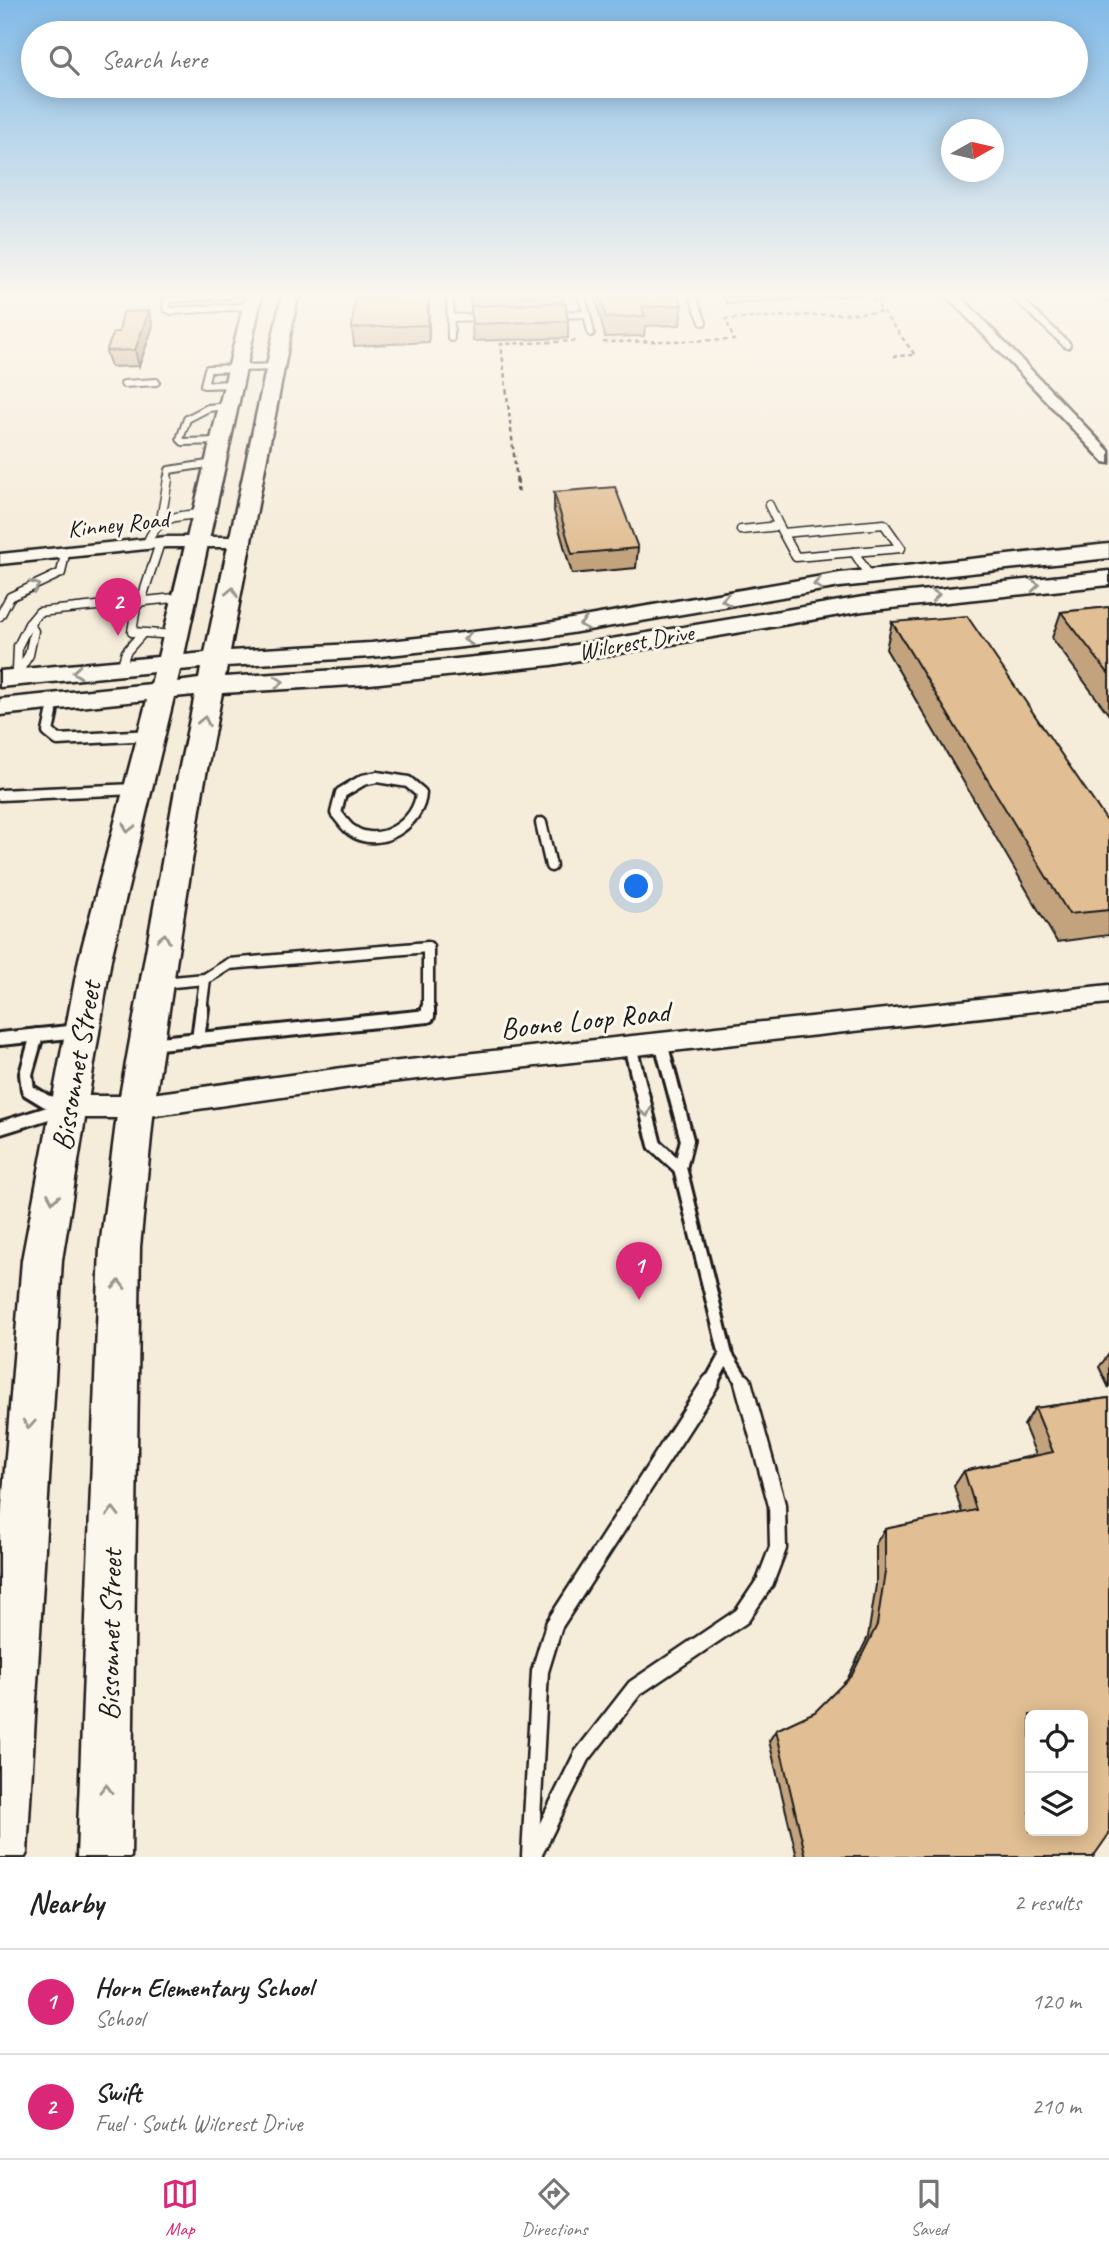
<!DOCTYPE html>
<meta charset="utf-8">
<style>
:root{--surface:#fff;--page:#f2f2f2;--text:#222;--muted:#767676;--line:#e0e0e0;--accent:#db2777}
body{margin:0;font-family:Caveat,sans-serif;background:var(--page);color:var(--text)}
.controls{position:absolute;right:21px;bottom:21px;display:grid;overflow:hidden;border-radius:10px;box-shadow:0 4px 18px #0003}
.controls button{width:63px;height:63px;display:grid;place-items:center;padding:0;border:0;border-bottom:2px solid var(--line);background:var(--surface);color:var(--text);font:35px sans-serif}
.compass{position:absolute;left:941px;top:119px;width:63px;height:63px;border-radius:50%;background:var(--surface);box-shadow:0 4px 18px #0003;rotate:82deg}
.you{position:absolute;left:637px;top:887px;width:24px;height:24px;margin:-18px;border:5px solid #fff;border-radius:50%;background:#1a73e8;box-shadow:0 0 0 10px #1a73e833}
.badge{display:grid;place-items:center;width:46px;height:46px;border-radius:50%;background:var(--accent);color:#fff;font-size:23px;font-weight:700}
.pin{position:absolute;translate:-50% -58px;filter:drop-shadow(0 2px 4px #0008)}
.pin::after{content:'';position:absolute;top:37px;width:24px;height:21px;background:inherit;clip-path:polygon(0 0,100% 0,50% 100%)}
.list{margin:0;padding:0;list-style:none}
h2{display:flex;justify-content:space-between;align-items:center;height:91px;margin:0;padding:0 28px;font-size:30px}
h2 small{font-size:23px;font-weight:400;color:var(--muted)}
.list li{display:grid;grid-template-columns:46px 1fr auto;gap:21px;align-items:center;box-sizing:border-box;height:105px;padding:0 28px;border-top:2px solid var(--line)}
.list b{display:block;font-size:26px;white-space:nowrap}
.list p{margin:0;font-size:23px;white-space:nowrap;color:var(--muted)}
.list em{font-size:23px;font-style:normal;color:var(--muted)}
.icon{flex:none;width:38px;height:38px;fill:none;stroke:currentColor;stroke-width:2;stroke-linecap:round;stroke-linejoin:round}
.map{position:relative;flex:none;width:1109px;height:1857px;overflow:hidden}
.search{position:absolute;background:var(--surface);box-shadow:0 4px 18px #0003;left:21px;right:21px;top:21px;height:77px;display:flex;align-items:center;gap:18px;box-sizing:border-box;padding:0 24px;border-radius:38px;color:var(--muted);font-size:26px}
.sheet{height:301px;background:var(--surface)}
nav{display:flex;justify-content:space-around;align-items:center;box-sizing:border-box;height:98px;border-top:2px solid var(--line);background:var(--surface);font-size:19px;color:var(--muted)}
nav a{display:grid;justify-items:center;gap:4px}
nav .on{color:var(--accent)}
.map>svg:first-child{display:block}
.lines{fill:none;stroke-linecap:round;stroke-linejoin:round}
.service-far4-casing{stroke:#1c1c1c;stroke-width:10}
.service-far3-casing{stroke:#1c1c1c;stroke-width:11}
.service-far2-casing{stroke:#1c1c1c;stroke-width:15}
.service-far1-casing{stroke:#1c1c1c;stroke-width:18}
.service-casing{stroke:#1c1c1c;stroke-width:21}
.minor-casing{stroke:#1c1c1c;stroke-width:5}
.secondary-casing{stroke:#1c1c1c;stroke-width:5}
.path-far1{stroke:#1c1c1c;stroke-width:2.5;stroke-dasharray:4.5 3.5;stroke-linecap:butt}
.path{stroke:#1c1c1c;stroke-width:3.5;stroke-dasharray:5 3.5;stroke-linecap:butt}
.service-far4{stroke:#fbf7ec;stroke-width:6}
.service-far3{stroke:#fbf7ec;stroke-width:8}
.service-far2{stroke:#fbf7ec;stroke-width:10}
.service-far1{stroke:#fbf7ec;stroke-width:12}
.service{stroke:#fbf7ec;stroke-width:16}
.minor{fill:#fbf7ec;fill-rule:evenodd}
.secondary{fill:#fbf7ec;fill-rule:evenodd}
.wall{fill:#c2a37e;stroke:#1c1c1c;stroke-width:2}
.shaded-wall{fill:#9e8567;stroke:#1c1c1c;stroke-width:2}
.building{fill:#e1be93;stroke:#1c1c1c;stroke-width:2;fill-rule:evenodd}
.oneway{stroke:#97948e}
.labels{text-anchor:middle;stroke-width:6;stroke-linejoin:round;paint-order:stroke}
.far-street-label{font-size:24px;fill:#1c1c1c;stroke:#fbf7ec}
.street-label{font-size:30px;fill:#1c1c1c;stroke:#fbf7ec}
</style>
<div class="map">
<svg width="1109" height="1857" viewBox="0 0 1109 1857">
<rect width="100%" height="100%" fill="#f6ecda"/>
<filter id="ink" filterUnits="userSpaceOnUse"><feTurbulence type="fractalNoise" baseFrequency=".0143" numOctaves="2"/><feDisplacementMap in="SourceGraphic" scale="14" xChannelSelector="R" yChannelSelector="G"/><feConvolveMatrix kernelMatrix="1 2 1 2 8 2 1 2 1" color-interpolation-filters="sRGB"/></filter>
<g filter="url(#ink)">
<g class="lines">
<!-- service-far4 casing -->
<g class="service-far4-casing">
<g id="service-far4">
<path d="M229 295 171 299 167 301 166 308 171 311 252 306"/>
<path d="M450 295 451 338"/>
<path d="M581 295 587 314"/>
<path d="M692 295 703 322"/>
<path d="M1014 295 1067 345"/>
<path d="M1106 295 1109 297"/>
<path d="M555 315 587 314 591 333"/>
<path d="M451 318 486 317"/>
<path d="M124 384 156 382"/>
<path d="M233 384 204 385 208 369 276 367"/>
<path d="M220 441 183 442 180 439 187 419 208 408 228 406"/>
<path d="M167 481 169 470 214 463"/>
</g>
</g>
<!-- service-far3 casing -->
<g class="service-far3-casing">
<g id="service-far3">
<path d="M769 505 779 526"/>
<path d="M161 520 168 479"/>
<path d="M741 530 779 526 796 557 854 552 870 577"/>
<path d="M783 533 884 524 901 548 854 552"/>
<path d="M160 543 141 601 136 607 132 632 175 635"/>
<path d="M147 544C156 517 177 515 203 514"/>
<path d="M0 616 10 597 61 573 65 554"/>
<path d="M121 668 126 652 141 635"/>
<path d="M17 670 18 646 29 624"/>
<path d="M15 677 29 655 34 631 29 624 39 612 184 597"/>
<path d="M52 714 55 701"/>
</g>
</g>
<!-- service-far2 casing -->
<g class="service-far2-casing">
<g id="service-far2">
<path d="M52 713 48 732 58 740 151 735"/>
<path d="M377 777 408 782 421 793C420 823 378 851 351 830 345 826 341 818 336 813L341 793 363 780Z"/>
<path d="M0 795 135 789"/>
<path d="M541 823 551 866"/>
<path d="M162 983 205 979 229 964 428 947V1010"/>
<path d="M201 1010 205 979"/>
</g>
</g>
<!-- service-far1 casing -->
<g class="service-far1-casing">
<g id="service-far1">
<path d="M37 1035 26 1074 28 1090 46 1101 63 1105"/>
<path d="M0 1039 79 1031"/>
<path d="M198 1040 202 1008"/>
<path d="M661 1043 687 1140 680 1168 726 1355 744 1384"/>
<path d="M149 1044 428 1016V1008"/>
<path d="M630 1046 655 1145 680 1168"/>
<path d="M0 1128 61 1109"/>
<path d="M710 1384 726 1355"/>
</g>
</g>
<!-- service casing -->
<g class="service-casing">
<g id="service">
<path d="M530 1856 540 1671 554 1625 711 1382"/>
<path d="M532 1857 582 1756 635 1688 742 1616 765 1582 778 1548 777 1505 743 1382"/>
</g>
</g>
<!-- minor casing -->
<g class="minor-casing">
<g id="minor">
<path d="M946 295H959L1109 451V463L1104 462Z"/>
<path d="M166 537H242L250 542 242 547H166L0 564V554Z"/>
<path d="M1109 985V1003L372 1084 136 1118H69L60 1115 56 1107 60 1099 69 1096H136L372 1064Z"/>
</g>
</g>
<!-- secondary casing -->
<g class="secondary-casing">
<path id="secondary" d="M246 295H262L184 655 205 653 282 295H298L230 651 371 643 536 625 840 573 1109 544V558L840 587 536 639 371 657 227 666 225 677 370 668 551 649 863 597 1109 571V585L863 611 551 665 370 684 222 693 203 790 154 1107 140 1247 131 1857H77L100 1247 118 1107 175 790 195 695 174 697 111 959 62 1260 27 1853 25 1857H0V1530L22 1260 79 959 147 700 0 715V699L151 684 154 672 0 687V671L158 657ZM201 668 199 679 177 682 180 670Z"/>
</g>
<!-- path-far1 -->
<g class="path-far1">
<path d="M883 298 874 300 915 355 893 356"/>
<path d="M603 342 734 340 726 319 883 312"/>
<path d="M517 481 501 344 578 341"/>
</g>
<!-- path -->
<path class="path" d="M517 479 518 492"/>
<!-- service-far4 -->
<use href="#service-far4" class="service-far4"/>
<!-- service-far3 -->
<use href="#service-far3" class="service-far3"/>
<!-- service-far2 -->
<use href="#service-far2" class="service-far2"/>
<!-- service-far1 -->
<use href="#service-far1" class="service-far1"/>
<!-- service -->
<use href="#service" class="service"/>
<!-- minor -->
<use href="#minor" class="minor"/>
<!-- secondary -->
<use href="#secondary" class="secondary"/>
</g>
<!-- wall -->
<g class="wall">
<path d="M429 295V342L354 346 352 328Z"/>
<path d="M470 295H563V303L568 321V338L473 341Z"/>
<path d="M595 295H678L682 305 680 325 645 326 644 336 605 337Z"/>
<path d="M722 295H861L727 304Z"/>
<path d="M153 326 139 366 111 367 106 351 119 332Z"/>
<path d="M554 492 638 548 636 568 572 574 554 511Z"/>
<path d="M1109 607V715L1052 638 1061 612Z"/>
<path d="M892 622 1109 824V935L1057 942 886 649Z"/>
<path d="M1109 1354V1388L1099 1367Z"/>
<path d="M1109 1398 1093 1857H797L769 1741 776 1730 815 1712 847 1680 868 1637 876 1585V1543L885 1529 962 1513 954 1486 964 1471 1036 1455 1024 1425 1035 1408Z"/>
</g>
<!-- shaded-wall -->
<g class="shaded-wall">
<path d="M428 295H429V342L428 325Z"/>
<path d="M149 311 153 326 139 366 135 350Z"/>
</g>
<!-- building -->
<g class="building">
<path d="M355 295H428V325L352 328Z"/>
<path d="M600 295H678L682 305 642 307 645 316 606 318Z"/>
<path d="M565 303 568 321 472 324 471 306Z"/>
<path d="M149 311 135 350 106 351 114 332H119L123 312Z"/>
<path d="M615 487 638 548 572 554 554 492Z"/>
<path d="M1109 607V674L1061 612Z"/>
<path d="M967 616 1109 824V910L1069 914 892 622Z"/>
<path d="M1109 1398V1834L1093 1857H806L776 1730 815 1712 852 1675 877 1625 885 1572V1529L976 1510 964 1471 1053 1452 1035 1408ZM1030 1715H1083V1831H1030Z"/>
</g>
<!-- one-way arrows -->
<defs><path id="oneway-chevron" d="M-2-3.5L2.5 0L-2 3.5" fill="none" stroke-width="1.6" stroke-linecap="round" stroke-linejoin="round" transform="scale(1.75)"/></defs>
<g class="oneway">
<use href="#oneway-chevron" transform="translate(818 584) rotate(170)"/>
<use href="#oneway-chevron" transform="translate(1035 585) rotate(-5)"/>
<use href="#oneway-chevron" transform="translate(35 586) rotate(-22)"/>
<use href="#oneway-chevron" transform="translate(232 592) rotate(-78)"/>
<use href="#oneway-chevron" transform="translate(935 595) rotate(-7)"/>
<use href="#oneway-chevron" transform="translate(726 600) rotate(170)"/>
<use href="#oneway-chevron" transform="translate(584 624) rotate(170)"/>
<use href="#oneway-chevron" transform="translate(468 639) rotate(174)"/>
<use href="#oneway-chevron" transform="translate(77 672) rotate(175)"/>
<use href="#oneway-chevron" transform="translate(279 682) rotate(-4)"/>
<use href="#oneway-chevron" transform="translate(204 721) rotate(-78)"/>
<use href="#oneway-chevron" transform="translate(128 828) rotate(104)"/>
<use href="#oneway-chevron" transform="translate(164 938) rotate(-80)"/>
<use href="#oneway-chevron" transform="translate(646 1112) rotate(76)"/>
<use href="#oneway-chevron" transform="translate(53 1198) rotate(100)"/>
<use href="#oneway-chevron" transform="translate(119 1285) rotate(-89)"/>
<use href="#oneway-chevron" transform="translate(29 1424) rotate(94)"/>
<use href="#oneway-chevron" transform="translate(113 1512) rotate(-89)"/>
<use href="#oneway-chevron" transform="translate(106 1789) rotate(-89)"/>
</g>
</g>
<!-- sky -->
<linearGradient id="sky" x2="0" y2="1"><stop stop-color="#81bae8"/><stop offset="0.53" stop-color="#fbf6ee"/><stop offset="1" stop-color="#fbf6ee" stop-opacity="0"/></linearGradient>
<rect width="1109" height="555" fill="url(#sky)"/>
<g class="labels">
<!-- far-street labels -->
<g class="far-street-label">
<text transform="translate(118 524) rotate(-6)" y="8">Kinney Road</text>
<text transform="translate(636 642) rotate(-10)" y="8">Wilcrest Drive</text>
</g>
<!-- street labels -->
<g class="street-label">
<text transform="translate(585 1020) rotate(-6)" y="10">Boone Loop Road</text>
<text transform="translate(76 1066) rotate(-80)" y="10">Bissonnet Street</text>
<text transform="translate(110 1635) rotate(-89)" y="10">Bissonnet Street</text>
</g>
</g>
</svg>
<div class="controls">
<button><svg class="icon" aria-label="locate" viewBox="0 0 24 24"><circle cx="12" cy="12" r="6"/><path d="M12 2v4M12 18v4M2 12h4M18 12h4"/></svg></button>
<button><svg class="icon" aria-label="layers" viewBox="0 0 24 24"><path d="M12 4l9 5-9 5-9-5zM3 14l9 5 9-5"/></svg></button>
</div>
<svg class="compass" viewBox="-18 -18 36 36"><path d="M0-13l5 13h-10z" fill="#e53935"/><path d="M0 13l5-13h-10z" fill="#767676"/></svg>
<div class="you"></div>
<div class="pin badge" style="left:639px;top:1300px">1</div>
<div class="pin badge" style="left:118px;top:636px">2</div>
<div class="search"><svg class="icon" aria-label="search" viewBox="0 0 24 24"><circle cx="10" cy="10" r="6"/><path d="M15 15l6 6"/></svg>Search here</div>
</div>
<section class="sheet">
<h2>Nearby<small>2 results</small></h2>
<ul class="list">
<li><span class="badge">1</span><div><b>Horn Elementary School</b><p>School</p></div><em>120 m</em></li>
<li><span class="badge">2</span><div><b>Swift</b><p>Fuel · South Wilcrest Drive</p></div><em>210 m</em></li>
</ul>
</section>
<nav>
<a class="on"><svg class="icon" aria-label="map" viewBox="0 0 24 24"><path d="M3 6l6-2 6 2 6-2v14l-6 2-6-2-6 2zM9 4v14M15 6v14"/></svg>Map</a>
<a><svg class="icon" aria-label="directions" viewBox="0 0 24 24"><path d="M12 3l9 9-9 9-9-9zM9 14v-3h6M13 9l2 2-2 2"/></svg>Directions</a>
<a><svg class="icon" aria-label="saved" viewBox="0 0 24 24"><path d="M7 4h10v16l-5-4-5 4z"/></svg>Saved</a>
</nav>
